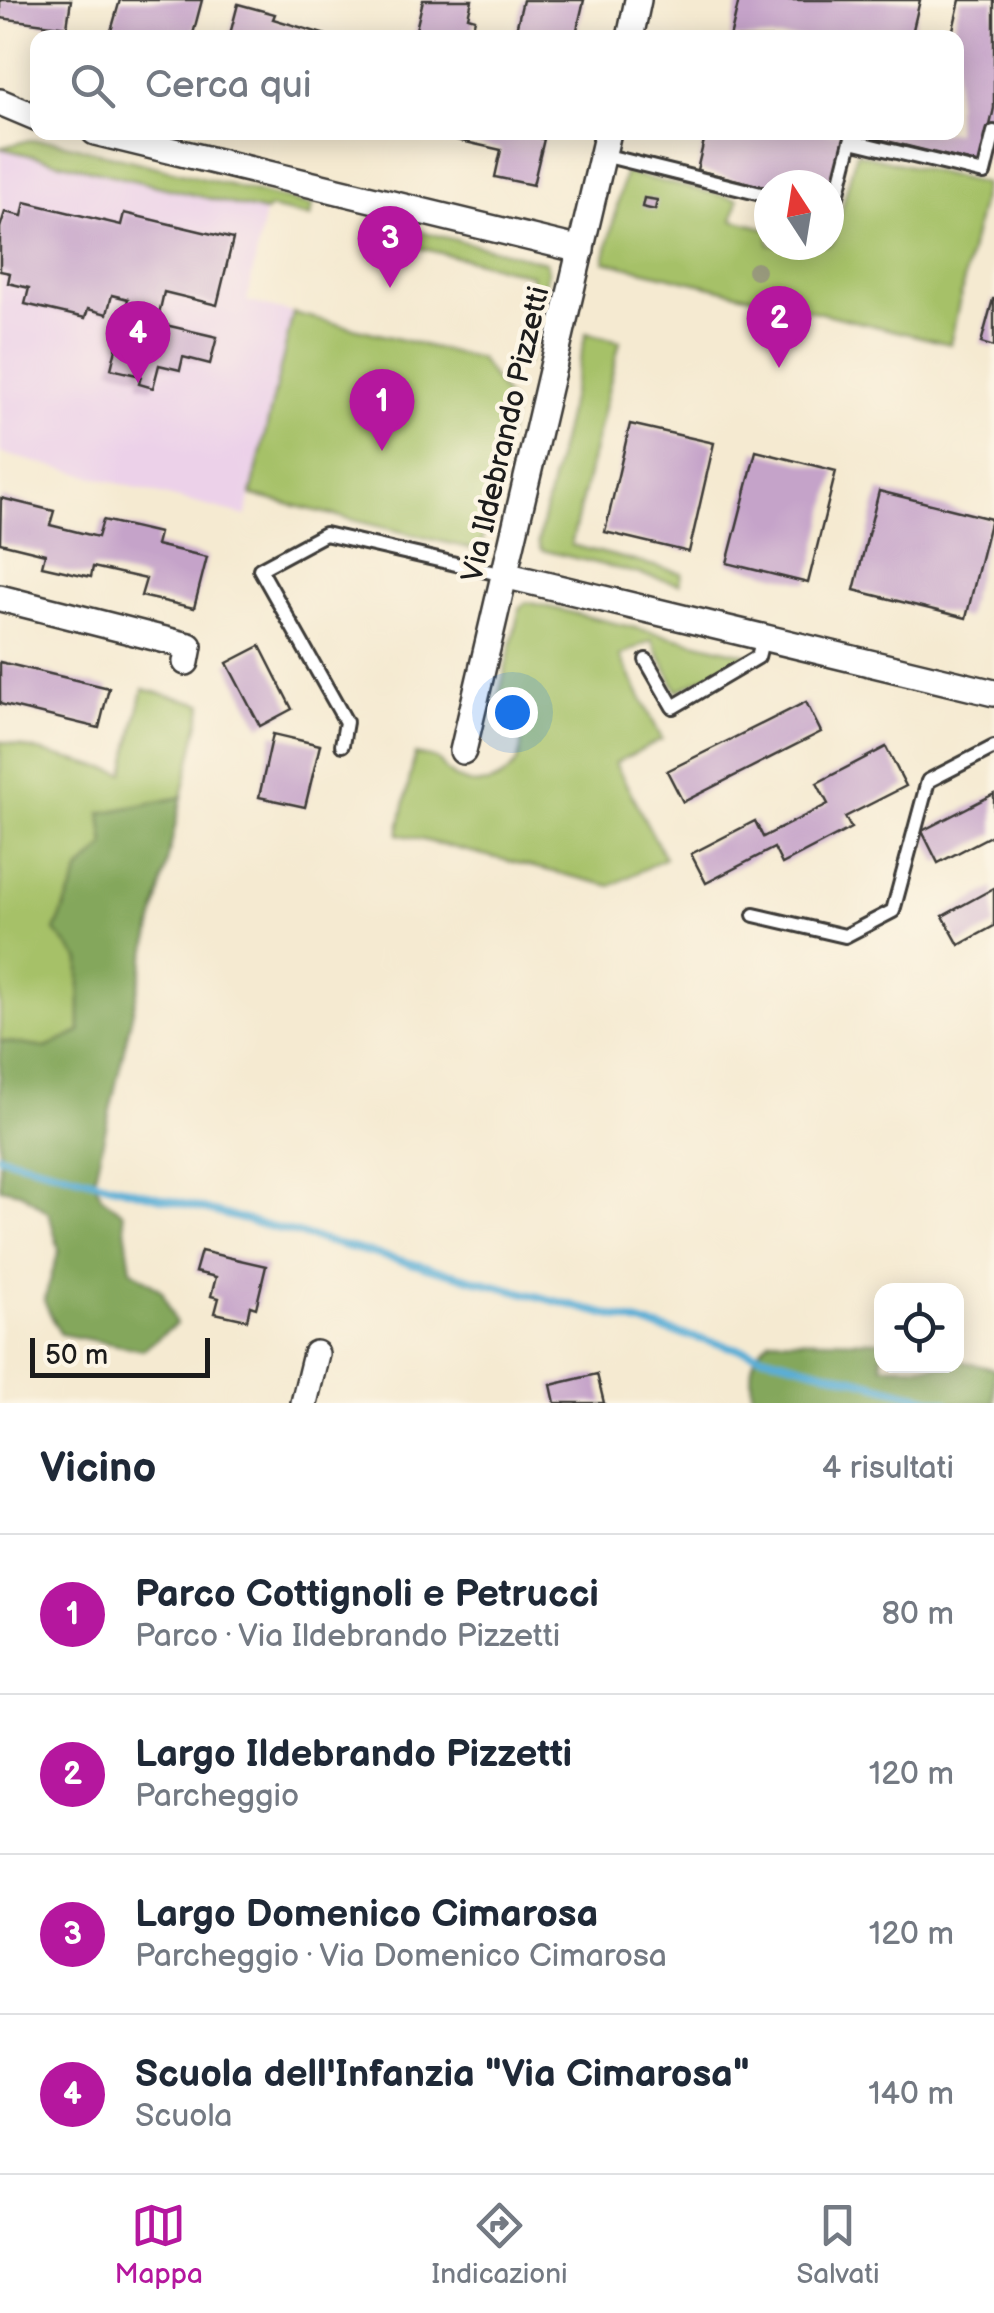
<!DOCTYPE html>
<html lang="it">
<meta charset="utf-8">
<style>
:root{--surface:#fff;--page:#f6f6f7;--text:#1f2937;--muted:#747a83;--line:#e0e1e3;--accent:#b5179e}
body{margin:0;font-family:"Balsamiq Sans",sans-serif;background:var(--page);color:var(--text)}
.controls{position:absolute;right:30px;bottom:30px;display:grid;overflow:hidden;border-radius:20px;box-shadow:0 5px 25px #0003}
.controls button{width:90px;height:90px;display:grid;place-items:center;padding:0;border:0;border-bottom:2px solid var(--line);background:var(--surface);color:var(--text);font:50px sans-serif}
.compass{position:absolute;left:754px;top:170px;width:90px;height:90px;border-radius:50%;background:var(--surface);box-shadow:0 5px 25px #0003;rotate:348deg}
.scale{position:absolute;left:30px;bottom:25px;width:180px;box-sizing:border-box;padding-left:10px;border:5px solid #1c1c1c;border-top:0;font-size:28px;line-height:35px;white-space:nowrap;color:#1c1c1c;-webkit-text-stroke:8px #fcf5e5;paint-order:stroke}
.you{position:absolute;left:512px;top:712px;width:35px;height:35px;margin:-25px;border:8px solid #fff;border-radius:50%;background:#1a73e8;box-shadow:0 0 0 15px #1a73e833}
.badge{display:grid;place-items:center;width:65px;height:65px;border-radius:50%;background:var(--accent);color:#fff;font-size:32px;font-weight:700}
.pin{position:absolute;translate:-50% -82px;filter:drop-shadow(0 2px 5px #0008)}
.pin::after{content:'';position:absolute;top:52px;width:35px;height:30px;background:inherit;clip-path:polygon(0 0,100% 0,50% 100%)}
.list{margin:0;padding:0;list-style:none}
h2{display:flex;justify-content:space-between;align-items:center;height:130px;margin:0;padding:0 40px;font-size:42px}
h2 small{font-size:32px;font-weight:400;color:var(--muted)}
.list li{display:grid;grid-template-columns:65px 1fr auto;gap:30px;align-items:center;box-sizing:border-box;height:160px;padding:0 40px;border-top:2px solid var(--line)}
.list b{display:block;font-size:38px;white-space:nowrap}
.list p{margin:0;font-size:32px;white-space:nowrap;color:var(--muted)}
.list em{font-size:32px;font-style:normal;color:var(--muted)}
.icon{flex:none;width:55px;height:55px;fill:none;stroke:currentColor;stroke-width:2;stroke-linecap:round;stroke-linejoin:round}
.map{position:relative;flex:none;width:994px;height:1403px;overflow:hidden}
.search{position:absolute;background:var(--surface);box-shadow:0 5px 25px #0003;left:30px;right:30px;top:30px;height:110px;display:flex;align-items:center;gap:25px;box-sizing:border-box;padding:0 35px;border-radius:20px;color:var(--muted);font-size:38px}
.sheet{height:770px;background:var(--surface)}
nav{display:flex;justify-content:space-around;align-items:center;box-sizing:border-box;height:140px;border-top:2px solid var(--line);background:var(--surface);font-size:28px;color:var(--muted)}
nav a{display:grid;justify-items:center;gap:5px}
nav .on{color:var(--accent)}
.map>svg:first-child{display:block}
.built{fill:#ecd1e9}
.green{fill:#a6c168;stroke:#616e42;stroke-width:2.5}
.forest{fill:#84a75c;stroke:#50623c;stroke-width:2.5}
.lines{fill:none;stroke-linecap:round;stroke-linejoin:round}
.stream{stroke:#5aaed6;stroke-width:8}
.building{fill:#c5a3c9}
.lane-casing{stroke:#3d3b37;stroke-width:18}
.street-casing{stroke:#3d3b37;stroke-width:30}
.lane{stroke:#fff;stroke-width:12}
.street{stroke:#fff;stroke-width:25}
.tree{fill:#98997c}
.labels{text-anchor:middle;stroke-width:9;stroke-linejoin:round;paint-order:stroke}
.street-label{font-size:30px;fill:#1c1c1c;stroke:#fcf5e5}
</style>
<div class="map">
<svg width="994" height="1403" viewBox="0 0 994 1403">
<rect width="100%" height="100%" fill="#fcf5e5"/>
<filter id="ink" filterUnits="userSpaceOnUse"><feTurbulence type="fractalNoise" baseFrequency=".01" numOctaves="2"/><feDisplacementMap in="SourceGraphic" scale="20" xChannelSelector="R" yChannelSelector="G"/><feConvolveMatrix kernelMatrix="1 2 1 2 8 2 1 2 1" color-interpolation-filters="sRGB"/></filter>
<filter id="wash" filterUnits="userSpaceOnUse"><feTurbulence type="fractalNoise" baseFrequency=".0048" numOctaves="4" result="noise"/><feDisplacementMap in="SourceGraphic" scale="40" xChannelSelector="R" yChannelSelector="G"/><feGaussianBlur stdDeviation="2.25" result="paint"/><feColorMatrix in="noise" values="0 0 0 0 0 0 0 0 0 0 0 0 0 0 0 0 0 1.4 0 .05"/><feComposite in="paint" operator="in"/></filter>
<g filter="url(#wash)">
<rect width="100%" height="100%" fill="#f5ead1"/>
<!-- built -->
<path class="built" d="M0 148 265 212 247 301 293 313 246 516 0 453Z"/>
<!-- green -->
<g class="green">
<path d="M29 140 53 141 313 206 310 217 269 208 265 212 0 148Z"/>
<path d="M856 153 985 184 950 344 604 261 625 173 738 199 733 220 769 229V245H829V243H833Z"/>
<path d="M399 226 546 262 548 271 526 363 513 359 532 275 395 242Z"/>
<path d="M293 313 480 359 514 408 480 551 251 495Z"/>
<path d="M586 333 620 341 571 545 682 573 680 584 546 551 541 550 538 542Z"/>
<path d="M527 602 748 655 677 691 652 640 620 656 662 739 615 763 665 858 611 886 398 834 415 754C422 756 432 756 438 760 442 763 444 769 448 772 464 787 490 788 506 774 515 767 520 759 521 748 523 726 515 714 498 701L520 607Z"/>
<path d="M143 689 203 704 182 797 101 813 105 846 80 870V1032L46 1048 0 1041V741L124 773Z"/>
</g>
<!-- forest -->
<g class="forest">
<path d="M182 797 94 1180 102 1197 123 1213 131 1269 162 1291 176 1324 143 1350 60 1334 44 1301 59 1250 49 1213 20 1192 0 1188V1041L46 1048 80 1032V960L55 931 80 870 105 846 101 813Z"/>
<path d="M770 1339 879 1341 881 1342 882 1366H956L957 1360 994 1369V1403H753C750 1372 747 1361 770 1339Z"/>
</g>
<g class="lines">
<!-- stream -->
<path class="stream" d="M0 1156 946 1403"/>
</g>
<g id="blocks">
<!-- building -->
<g class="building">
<path d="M0 0H71L67 27 0 18Z"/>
<path d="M120 0H202L192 38H109Z"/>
<path d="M423 0H472L468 17 475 19 471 38H414Z"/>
<path d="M523 0H584L575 38H514Z"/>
<path d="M739 0H920L911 38H730Z"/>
<path d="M960 0H994V108L981 164 858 134 956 132V38H951Z"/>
<path d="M238 4 275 14 273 19 336 38H229Z"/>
<path d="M449 132H513L544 139 533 185 495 177 501 150 448 138Z"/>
<path d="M706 132H849L830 204 829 185H769V188L697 170Z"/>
<path d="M644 198 657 200 655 210 642 207Z"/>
<path d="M25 202 121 225 124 213 233 239 217 305 164 292 157 323 217 337 210 364 183 357 180 370 159 365 153 388 139 384 141 376 111 369 128 299 112 295 107 314 88 309 85 318 25 304 29 288 8 283 10 273 0 271V228L5 212 22 216Z"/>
<path d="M993 299H994V347L981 343Z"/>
<path d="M630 424 714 443 689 552 605 532Z"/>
<path d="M756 451 836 471 808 583 727 563Z"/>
<path d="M879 491 991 519 966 618 854 590Z"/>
<path d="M1 498 54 511 50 525 98 537 103 520 159 533 156 545 207 557 194 608 141 596 146 579 93 567 91 577 42 566 45 554 0 543Z"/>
<path d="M260 646 292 709 260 726 227 663Z"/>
<path d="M0 662 109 688 99 728 0 704Z"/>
<path d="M806 702 821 732 683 802 667 771Z"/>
<path d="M273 734 320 745 305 807 259 797Z"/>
<path d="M886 747 906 786 845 817 851 828 782 864 774 848 706 883 691 854 755 821 763 837 828 804 817 783Z"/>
<path d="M994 794V834L938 863 922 831Z"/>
<path d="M994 888V926L959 945 943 916Z"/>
<path d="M201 1251 266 1266 256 1308 250 1306 247 1320 215 1313 219 1298 211 1296 216 1277 195 1272Z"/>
<path d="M597 1374 604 1403H555L551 1385Z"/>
</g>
</g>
</g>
<g filter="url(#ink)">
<use href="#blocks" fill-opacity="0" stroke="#3d3b37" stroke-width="2.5"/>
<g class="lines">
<!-- lane casing -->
<g class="lane-casing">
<g id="lane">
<path d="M603 155 769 196"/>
<path d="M829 211 833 212 851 141 984 173 994 132"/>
<path d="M646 660 673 707 758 657 763 637"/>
<path d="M342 745 346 722 260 569 325 534 504 575"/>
<path d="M754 915 845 936 893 911 928 781 994 747"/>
</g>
</g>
<!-- street casing -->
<g class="street-casing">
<g id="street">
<path d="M630 38 638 0"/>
<path d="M0 102 38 118"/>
<path d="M95 132 581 250"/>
<path d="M504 575 994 693"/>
<path d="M0 598 189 646 186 662"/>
<path d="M463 751 608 132"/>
<path d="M304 1403 316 1354"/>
</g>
</g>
<!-- lane -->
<use href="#lane" class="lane"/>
<!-- street -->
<use href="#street" class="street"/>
</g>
<!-- trees -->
<circle class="tree" cx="756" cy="271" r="9"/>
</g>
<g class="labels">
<!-- street labels -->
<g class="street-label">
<text transform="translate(505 434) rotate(-77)" y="10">Via Ildebrando Pizzetti</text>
</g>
</g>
</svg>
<div class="controls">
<button><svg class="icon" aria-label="locate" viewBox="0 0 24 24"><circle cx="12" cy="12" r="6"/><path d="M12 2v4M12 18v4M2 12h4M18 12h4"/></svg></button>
</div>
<svg class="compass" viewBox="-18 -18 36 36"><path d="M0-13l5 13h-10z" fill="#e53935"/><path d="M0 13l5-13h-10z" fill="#747a83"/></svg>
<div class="scale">50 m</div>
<div class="you"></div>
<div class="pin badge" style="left:382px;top:451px">1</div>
<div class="pin badge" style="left:779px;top:368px">2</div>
<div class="pin badge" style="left:390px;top:288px">3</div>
<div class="pin badge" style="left:138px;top:383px">4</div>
<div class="search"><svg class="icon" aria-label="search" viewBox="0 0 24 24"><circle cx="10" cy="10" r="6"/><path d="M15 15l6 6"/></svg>Cerca qui</div>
</div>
<section class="sheet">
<h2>Vicino<small>4 risultati</small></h2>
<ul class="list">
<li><span class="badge">1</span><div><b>Parco Cottignoli e Petrucci</b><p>Parco · Via Ildebrando Pizzetti</p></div><em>80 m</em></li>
<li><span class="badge">2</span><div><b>Largo Ildebrando Pizzetti</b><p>Parcheggio</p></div><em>120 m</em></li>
<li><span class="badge">3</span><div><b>Largo Domenico Cimarosa</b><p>Parcheggio · Via Domenico Cimarosa</p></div><em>120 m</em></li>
<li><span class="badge">4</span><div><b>Scuola dell'Infanzia &quot;Via Cimarosa&quot;</b><p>Scuola</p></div><em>140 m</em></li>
</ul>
</section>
<nav>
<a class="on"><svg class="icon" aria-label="map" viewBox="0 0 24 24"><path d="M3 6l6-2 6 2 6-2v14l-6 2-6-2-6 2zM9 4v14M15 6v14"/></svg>Mappa</a>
<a><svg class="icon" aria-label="directions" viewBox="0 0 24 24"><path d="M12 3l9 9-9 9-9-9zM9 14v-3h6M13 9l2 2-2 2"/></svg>Indicazioni</a>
<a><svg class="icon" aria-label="saved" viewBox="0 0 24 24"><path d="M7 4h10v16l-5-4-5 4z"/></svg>Salvati</a>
</nav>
